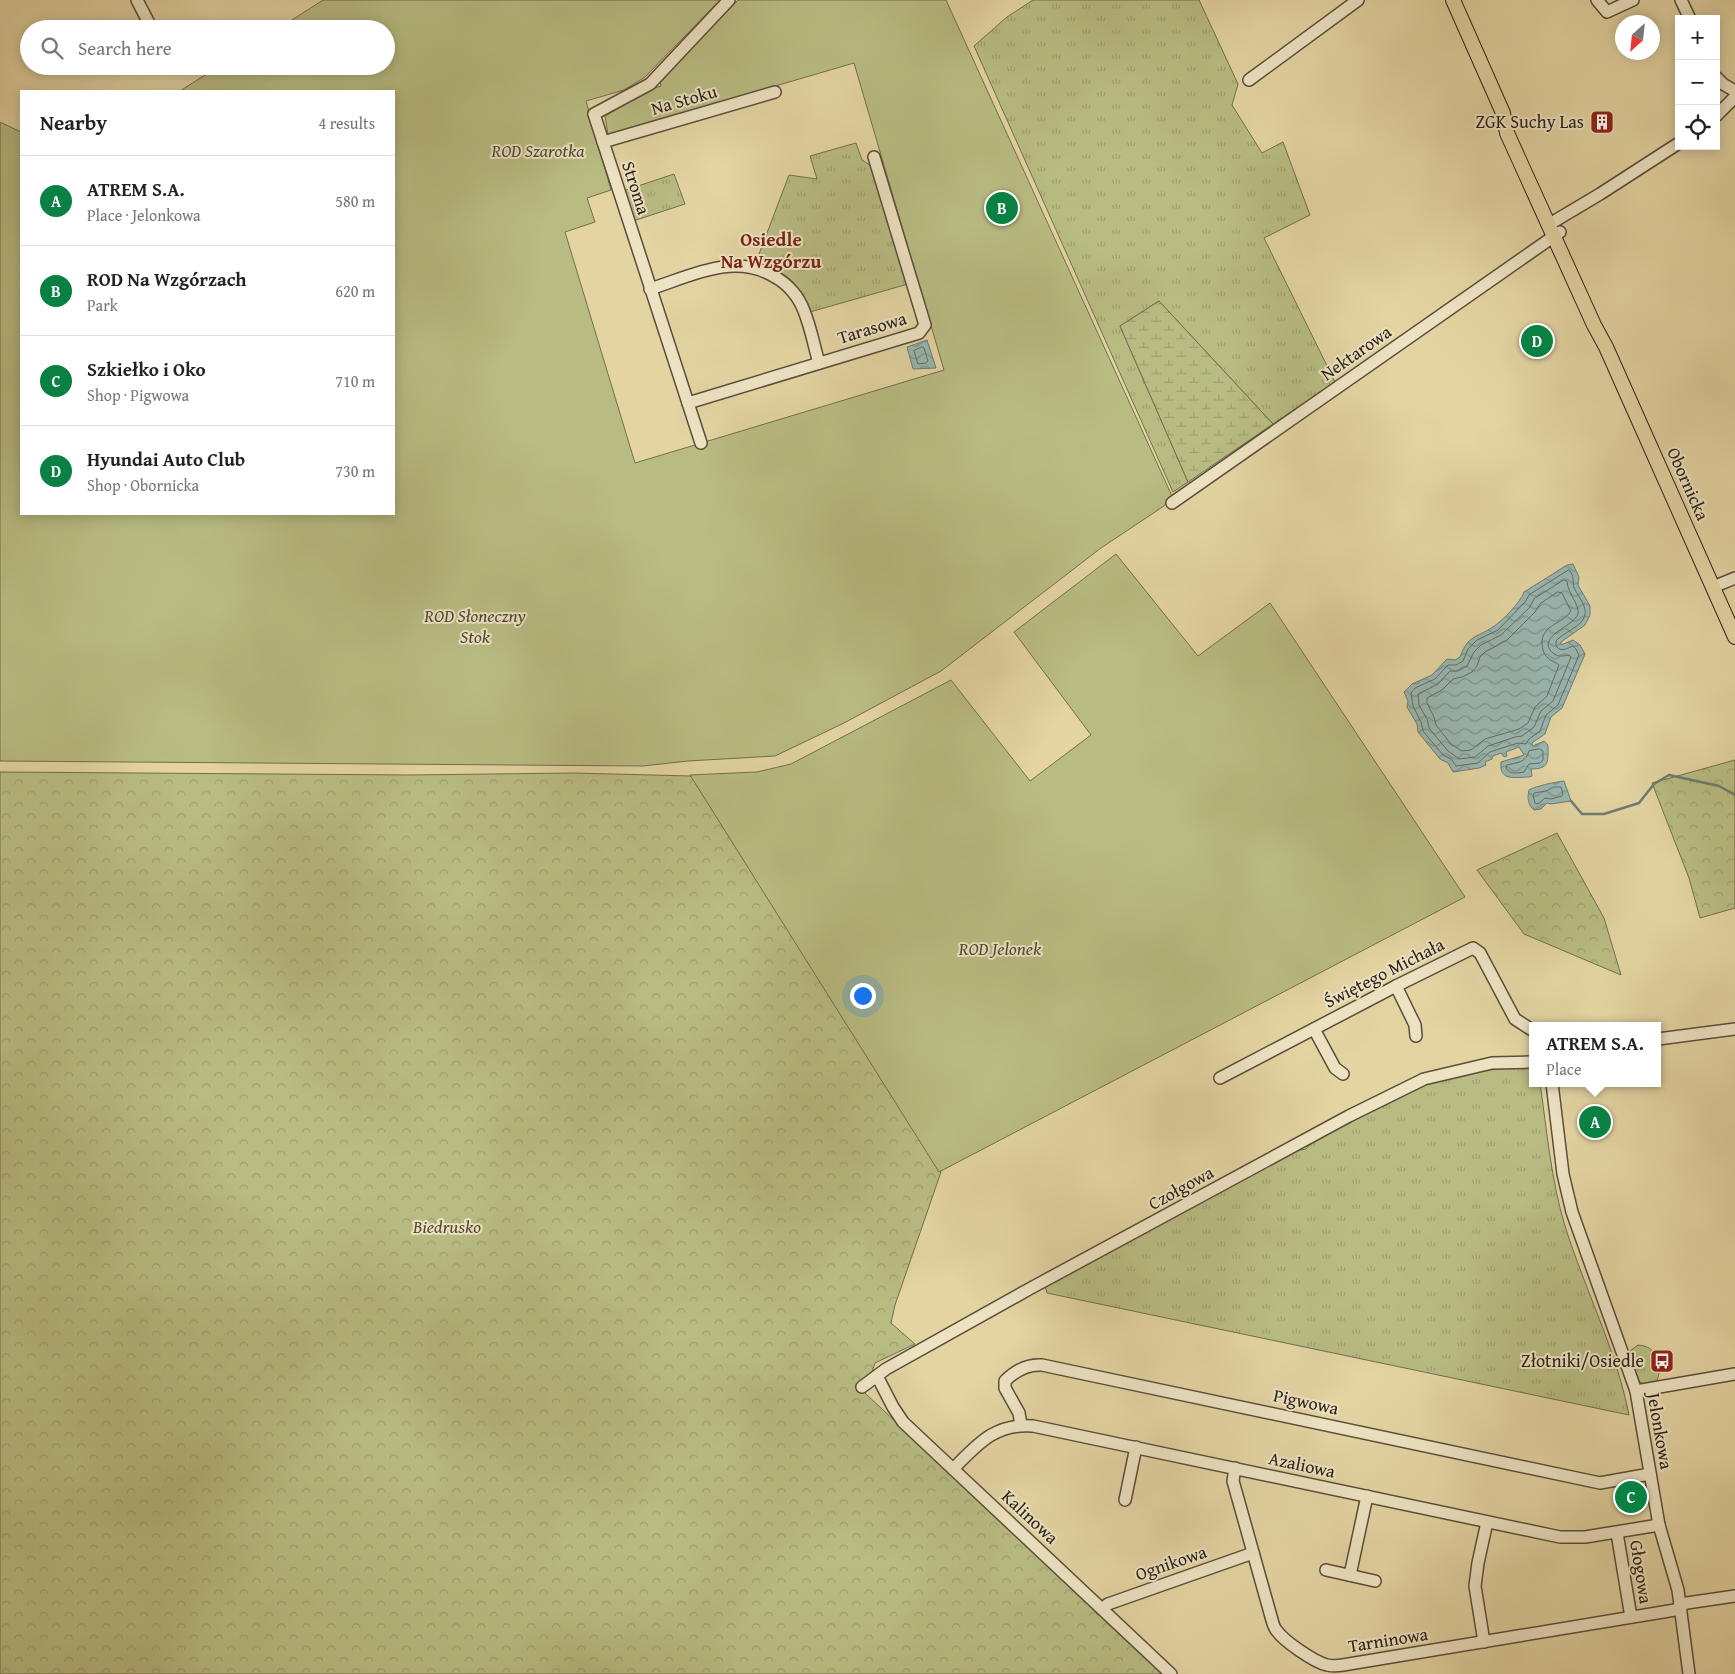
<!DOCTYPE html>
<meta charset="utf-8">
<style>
:root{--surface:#fff;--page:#f6f6f6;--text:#222;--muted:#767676;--line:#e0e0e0;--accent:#0b8043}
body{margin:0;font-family:"Gentium Book Plus",serif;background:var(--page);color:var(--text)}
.controls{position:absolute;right:15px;top:15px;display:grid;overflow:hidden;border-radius:0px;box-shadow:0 2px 12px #0003}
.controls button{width:45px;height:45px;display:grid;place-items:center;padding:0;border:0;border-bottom:1px solid var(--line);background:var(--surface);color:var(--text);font:25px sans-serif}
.compass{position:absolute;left:1615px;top:15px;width:45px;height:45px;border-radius:50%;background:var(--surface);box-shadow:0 2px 12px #0003;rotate:207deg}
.you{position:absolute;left:862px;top:995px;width:18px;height:18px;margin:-12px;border:4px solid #fff;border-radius:50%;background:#1a73e8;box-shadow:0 0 0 8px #1a73e833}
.badge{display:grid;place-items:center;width:32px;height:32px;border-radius:50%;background:var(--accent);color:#fff;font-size:16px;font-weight:700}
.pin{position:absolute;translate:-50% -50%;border:2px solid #fff;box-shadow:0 1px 5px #0006}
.popup{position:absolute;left:1529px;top:1022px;width:132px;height:65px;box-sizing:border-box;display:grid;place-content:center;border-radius:0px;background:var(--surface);filter:drop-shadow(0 1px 4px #0005);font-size:16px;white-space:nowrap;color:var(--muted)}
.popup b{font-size:19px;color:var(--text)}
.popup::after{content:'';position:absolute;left:50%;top:100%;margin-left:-10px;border:10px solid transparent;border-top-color:var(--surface)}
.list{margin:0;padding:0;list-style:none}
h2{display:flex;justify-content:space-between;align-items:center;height:65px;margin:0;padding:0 20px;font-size:21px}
h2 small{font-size:16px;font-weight:400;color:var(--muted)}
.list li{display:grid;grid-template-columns:32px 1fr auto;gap:15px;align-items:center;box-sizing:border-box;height:90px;padding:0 20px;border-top:1px solid var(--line)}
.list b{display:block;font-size:19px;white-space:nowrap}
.list p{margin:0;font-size:16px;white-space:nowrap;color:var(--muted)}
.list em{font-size:16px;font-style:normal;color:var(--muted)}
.icon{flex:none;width:28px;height:28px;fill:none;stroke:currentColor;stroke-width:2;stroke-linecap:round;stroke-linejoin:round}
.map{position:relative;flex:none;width:1735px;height:1674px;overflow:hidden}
.search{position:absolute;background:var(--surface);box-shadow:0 2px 12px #0003;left:20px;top:20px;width:375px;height:55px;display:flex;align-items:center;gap:12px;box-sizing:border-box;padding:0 18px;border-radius:28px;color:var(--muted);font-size:19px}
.panel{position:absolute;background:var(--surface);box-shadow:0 2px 12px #0003;left:20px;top:90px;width:375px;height:425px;border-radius:0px}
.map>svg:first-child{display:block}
.grass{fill:url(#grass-tufts);stroke:#726f4e}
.forest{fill:url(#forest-crowns);stroke:#726f4e}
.wetland{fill:url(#wetland-marsh);stroke:#726f4e}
.garden{fill:#b8bc82;stroke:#726f4e}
.water{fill:url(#water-waves);stroke:#6d7b74}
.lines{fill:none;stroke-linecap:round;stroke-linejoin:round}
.shore{stroke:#626c64;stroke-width:1}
.stream{stroke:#6d7b74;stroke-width:2.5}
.minor-casing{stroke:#5a4e3b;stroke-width:14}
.major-casing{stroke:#2c2219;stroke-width:16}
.minor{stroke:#ede3c3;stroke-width:11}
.major{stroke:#e3d4a2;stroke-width:14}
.labels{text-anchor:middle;stroke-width:4;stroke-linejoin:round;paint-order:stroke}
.street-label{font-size:18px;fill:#2c2219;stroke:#ede3c3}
.poi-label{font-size:18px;fill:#2c2219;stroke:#ede3c3;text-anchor:end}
.park-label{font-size:18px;font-style:italic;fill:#4f4833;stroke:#ede3c3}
.neighbourhood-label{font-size:19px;font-weight:bold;fill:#7a1f14;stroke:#ede3c3}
</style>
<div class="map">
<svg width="1735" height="1674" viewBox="0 0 1735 1674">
<defs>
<pattern id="grass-tufts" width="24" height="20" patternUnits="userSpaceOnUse" patternTransform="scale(1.25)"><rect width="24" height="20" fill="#b8bc82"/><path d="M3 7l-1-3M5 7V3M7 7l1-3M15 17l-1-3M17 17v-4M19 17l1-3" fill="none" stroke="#9ea170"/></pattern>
<pattern id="forest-crowns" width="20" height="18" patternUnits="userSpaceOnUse" patternTransform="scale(1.25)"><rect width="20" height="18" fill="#b8bc82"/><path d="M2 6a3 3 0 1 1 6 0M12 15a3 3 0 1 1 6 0" fill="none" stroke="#9ea170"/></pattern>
<pattern id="wetland-marsh" width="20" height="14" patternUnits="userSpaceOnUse" patternTransform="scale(1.25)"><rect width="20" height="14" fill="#b8bc82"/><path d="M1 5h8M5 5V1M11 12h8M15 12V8" fill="none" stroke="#9ea170"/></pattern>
<pattern id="water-waves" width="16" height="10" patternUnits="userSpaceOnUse" patternTransform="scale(1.25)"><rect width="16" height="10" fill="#99b6b0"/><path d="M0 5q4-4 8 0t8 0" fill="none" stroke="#7d948e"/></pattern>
</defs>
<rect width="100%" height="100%" fill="#e3d4a2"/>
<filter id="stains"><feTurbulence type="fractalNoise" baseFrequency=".004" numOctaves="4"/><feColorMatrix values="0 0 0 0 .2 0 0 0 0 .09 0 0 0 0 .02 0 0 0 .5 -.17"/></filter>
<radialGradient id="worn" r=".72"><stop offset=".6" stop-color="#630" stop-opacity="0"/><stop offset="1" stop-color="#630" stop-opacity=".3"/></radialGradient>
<!-- grass -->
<g class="grass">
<path d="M1033 0H1199L1238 84 1232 105 1262 153 1283 142 1310 215 1264 238 1335 382 1273 424 1159 301 1120 326 1188 482 1173 492 974 46 1007 17Z"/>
<path d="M856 143 862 160 873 167 908 284 810 312C799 285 782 275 756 262L789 175 817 179 810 156Z"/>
<path d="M674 174 685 204 633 221 623 191Z"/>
<path d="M1532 1063V1083H1540C1547 1131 1551 1180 1565 1226 1585 1290 1616 1349 1629 1415L1047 1293 1045 1286 1289 1152 1306 1149 1312 1142 1350 1119 1424 1083 1468 1071Z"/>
<path d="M1638 1345C1658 1346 1664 1366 1656 1383 1653 1383 1647 1385 1644 1384 1635 1382 1628 1359 1630 1351Z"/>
</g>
<!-- forest -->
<g class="forest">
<path d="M1735 760V908L1700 918 1689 878 1652 783Z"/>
<path d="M0 772 411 775 573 773 691 776 941 1172 895 1305 891 1323 915 1344 875 1363 865 1393 1163 1674H0Z"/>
<path d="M1557 833 1604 918 1621 975 1524 934 1477 870Z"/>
</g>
<!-- wetland -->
<path class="wetland" d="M1159 301 1273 424 1188 482 1120 326Z"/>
<!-- garden -->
<g class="garden">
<path d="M323 0H720L645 77 624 90 586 101 611 190 587 198 595 222 565 232 635 463 944 370 854 63 608 135 605 116 649 90 661 86 660 81 738 0H946L1172 496 1164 506 1101 548 941 671 844 723 775 756 688 761 643 766 0 761V122L21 132V514H394V91H180L219 66H386V29H278Z"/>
<path d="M1116 554 1198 656 1270 603 1465 897 939 1172 690 775 757 772 791 764 951 680 1030 781 1091 735 1014 632Z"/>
</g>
<!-- water -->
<g class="water">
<path d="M927 340 936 368 913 369 907 347Z"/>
<path d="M1573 564 1579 577 1578 585 1590 606V615L1585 625 1561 642V645L1573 640 1580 645 1585 654 1562 708 1551 717 1545 734 1532 743 1533 746 1544 741 1548 745C1548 761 1550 769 1531 769L1532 776 1529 777C1515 777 1499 782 1501 762L1524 755 1519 747 1506 752 1507 756 1504 757 1501 753 1493 756 1492 759 1485 762 1486 765 1479 768 1453 772 1448 763 1440 759 1418 732 1417 724 1407 707 1408 701 1404 692 1412 684 1432 675 1447 659 1455 660 1460 657C1468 635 1476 638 1493 627 1502 621 1521 602 1524 592L1567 565Z"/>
<path d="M1564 781 1571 801 1551 804 1547 803 1541 809 1534 810C1528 805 1527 798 1529 790 1536 786 1555 782 1564 781Z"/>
</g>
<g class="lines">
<!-- shore -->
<g class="shore">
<path d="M922 347 924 348 928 361 926 363 918 364 914 351Z"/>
<path d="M1569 570C1575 576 1572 581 1574 588 1577 594 1582 600 1584 606 1591 625 1565 630 1556 641V646C1561 653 1567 648 1573 646L1576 649 1579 655 1558 705 1546 715 1540 731 1529 739 1526 744 1518 743 1499 749 1490 752 1478 763 1456 766 1451 759 1443 755 1423 731 1421 722 1413 706 1411 693 1415 688 1435 679 1448 665H1456L1463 661 1468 649 1477 640 1498 630 1525 602 1529 595Z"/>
<path d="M1564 580 1567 581C1567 592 1580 605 1578 614 1575 626 1533 637 1554 654 1559 657 1564 656 1569 655L1571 657 1553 701 1541 711 1534 727 1522 736 1515 737 1488 746 1475 757 1459 759 1447 750 1429 728 1427 719 1419 705 1418 694 1438 684 1450 671H1458L1467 666 1474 652 1481 645 1501 635 1530 607 1534 599Z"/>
<path d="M1558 592 1562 593 1571 611C1563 624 1543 624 1542 642 1542 647 1543 653 1547 657 1550 661 1556 662 1559 665L1547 696 1535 707 1528 723 1519 729 1485 739 1471 750 1462 751 1451 744 1436 725 1434 717 1427 703V698L1442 690 1453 679 1462 677 1472 672 1477 666 1480 657 1485 652 1507 640 1535 612 1540 604Z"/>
<path d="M1540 749 1543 751V760L1540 763 1529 764 1524 772C1517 773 1510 775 1506 768L1507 765C1518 762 1526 763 1529 751Z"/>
<path d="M1554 787H1561L1563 794 1562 796 1551 799 1545 798 1538 804 1535 803 1533 796 1534 793 1546 791Z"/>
</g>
<!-- stream -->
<path class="stream" d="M1571 801 1582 814H1604L1639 803 1654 784 1669 775 1719 786 1735 795"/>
<!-- minor casing -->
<g class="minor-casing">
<g id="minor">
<path d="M137 0 152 29"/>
<path d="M1597 0 1607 12 1633 0"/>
<path d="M1681 0 1690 19"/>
<path d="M1716 77 1723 84 1735 91"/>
<path d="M1249 80 1358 0"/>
<path d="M1716 116 1735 97"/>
<path d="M603 142 775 92"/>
<path d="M1548 225 1600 194 1679 143"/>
<path d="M650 289C691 276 734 252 775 277 788 284 799 297 804 311 811 328 814 346 819 363"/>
<path d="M688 403 919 333 925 325 874 157"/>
<path d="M701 443 594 114 650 84 729 0"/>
<path d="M1172 503 1560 232"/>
<path d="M1713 587 1735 578"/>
<path d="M1396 986 1415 1025 1416 1036"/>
<path d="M1314 1029 1335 1068 1343 1074"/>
<path d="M1658 1039 1735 1029"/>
<path d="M1220 1078 1396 986 1473 948 1480 953 1515 1019 1532 1030"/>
<path d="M1552 1083 1563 1174 1572 1212 1636 1391 1659 1525 1678 1590 1689 1674"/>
<path d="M877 1376 893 1407 903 1422 1171 1674"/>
<path d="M862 1387 886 1369 1031 1288 1349 1116 1424 1079 1492 1063 1532 1062"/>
<path d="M1636 1391 1735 1374"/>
<path d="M1021 1425 1019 1413 1005 1388V1381C1015 1371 1028 1364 1042 1365L1600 1483 1650 1474"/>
<path d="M1235 1468 1233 1481 1272 1620C1273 1624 1274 1628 1277 1631 1284 1641 1314 1662 1327 1665 1332 1666 1337 1666 1343 1665L1681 1609"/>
<path d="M953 1469C978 1444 995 1423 1033 1426L1560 1537H1585L1659 1525"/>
<path d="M1125 1500 1136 1447"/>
<path d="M1617 1533 1631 1617"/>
<path d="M1326 1570 1375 1581"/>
<path d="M1350 1575 1367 1496"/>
<path d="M1680 1604 1735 1596"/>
<path d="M1102 1609 1108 1604 1253 1553"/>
<path d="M1484 1642 1475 1586 1478 1563 1487 1522"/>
</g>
</g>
<!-- major casing -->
<g class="major-casing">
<path id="major" d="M1453 0 1503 113 1507 133 1594 325 1606 347 1735 637"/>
</g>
<!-- minor -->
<use href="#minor" class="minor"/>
<!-- major -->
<use href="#major" class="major"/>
</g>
<!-- icons -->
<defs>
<g id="building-square" transform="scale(1.25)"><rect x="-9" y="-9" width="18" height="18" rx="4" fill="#8f2418" stroke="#ede3c3"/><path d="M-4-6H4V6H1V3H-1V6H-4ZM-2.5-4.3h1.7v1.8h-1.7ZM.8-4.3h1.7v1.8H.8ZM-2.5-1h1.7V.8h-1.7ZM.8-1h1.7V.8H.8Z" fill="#fff"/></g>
<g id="bus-square" transform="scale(1.25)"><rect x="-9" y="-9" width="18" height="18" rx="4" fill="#8f2418" stroke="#ede3c3"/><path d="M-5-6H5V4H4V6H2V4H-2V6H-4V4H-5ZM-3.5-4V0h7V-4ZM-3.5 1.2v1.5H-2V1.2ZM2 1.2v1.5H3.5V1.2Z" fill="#fff"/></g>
</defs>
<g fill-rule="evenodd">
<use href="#building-square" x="1602" y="122"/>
<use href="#bus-square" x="1662" y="1361"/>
</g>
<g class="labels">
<!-- street labels -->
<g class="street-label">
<text transform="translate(684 100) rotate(-16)" y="6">Na Stoku</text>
<text transform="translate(636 188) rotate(72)" y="6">Stroma</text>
<text transform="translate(872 328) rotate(-17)" y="6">Tarasowa</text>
<text transform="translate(1356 353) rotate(-35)" y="6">Nektarowa</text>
<text transform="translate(1688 484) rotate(66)" y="6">Obornicka</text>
<text transform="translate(1384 973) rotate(-27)" y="6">Świętego Michała</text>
<text transform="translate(1181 1188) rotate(-29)" y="6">Czołgowa</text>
<text transform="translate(1306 1402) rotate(12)" y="6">Pigwowa</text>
<text transform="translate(1660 1431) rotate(80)" y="6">Jelonkowa</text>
<text transform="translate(1302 1465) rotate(12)" y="6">Azaliowa</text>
<text transform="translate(1030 1517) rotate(43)" y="6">Kalinowa</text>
<text transform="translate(1171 1563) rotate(-19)" y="6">Ognikowa</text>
<text transform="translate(1641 1572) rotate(81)" y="6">Głogowa</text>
<text transform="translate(1388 1640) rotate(-9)" y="6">Tarninowa</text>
</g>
<!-- poi labels -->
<g class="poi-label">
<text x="1584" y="128">ZGK Suchy Las</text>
<text x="1644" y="1367">Złotniki/Osiedle</text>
</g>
<!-- park labels -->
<g class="park-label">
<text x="538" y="157">ROD Szarotka</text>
<text x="475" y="622">ROD Słoneczny<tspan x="475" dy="21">Stok</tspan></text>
<text x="1000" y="955">ROD Jelonek</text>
<text x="447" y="1233">Biedrusko</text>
</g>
<!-- neighbourhood labels -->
<g class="neighbourhood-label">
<text x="771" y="246">Osiedle<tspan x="771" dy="22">Na Wzgórzu</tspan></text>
</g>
</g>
<rect width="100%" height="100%" filter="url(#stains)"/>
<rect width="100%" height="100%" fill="url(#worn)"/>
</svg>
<div class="controls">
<button>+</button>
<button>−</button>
<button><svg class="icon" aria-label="locate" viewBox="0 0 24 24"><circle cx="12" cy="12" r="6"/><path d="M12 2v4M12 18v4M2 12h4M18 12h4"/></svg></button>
</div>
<svg class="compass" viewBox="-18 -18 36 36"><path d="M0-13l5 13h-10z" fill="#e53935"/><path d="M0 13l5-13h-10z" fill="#767676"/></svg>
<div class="you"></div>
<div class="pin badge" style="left:1595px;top:1122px">A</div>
<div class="popup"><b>ATREM S.A.</b>Place</div>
<div class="pin badge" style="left:1002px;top:208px">B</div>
<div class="pin badge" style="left:1631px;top:1497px">C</div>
<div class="pin badge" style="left:1537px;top:341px">D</div>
<div class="search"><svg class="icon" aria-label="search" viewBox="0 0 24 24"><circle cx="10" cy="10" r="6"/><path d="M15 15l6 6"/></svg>Search here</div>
<section class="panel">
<h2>Nearby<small>4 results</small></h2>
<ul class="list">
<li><span class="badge">A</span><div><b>ATREM S.A.</b><p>Place · Jelonkowa</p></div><em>580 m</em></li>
<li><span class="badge">B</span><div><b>ROD Na Wzgórzach</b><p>Park</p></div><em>620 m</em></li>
<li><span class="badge">C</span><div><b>Szkiełko i Oko</b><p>Shop · Pigwowa</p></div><em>710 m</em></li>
<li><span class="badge">D</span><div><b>Hyundai Auto Club</b><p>Shop · Obornicka</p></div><em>730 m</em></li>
</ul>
</section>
</div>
